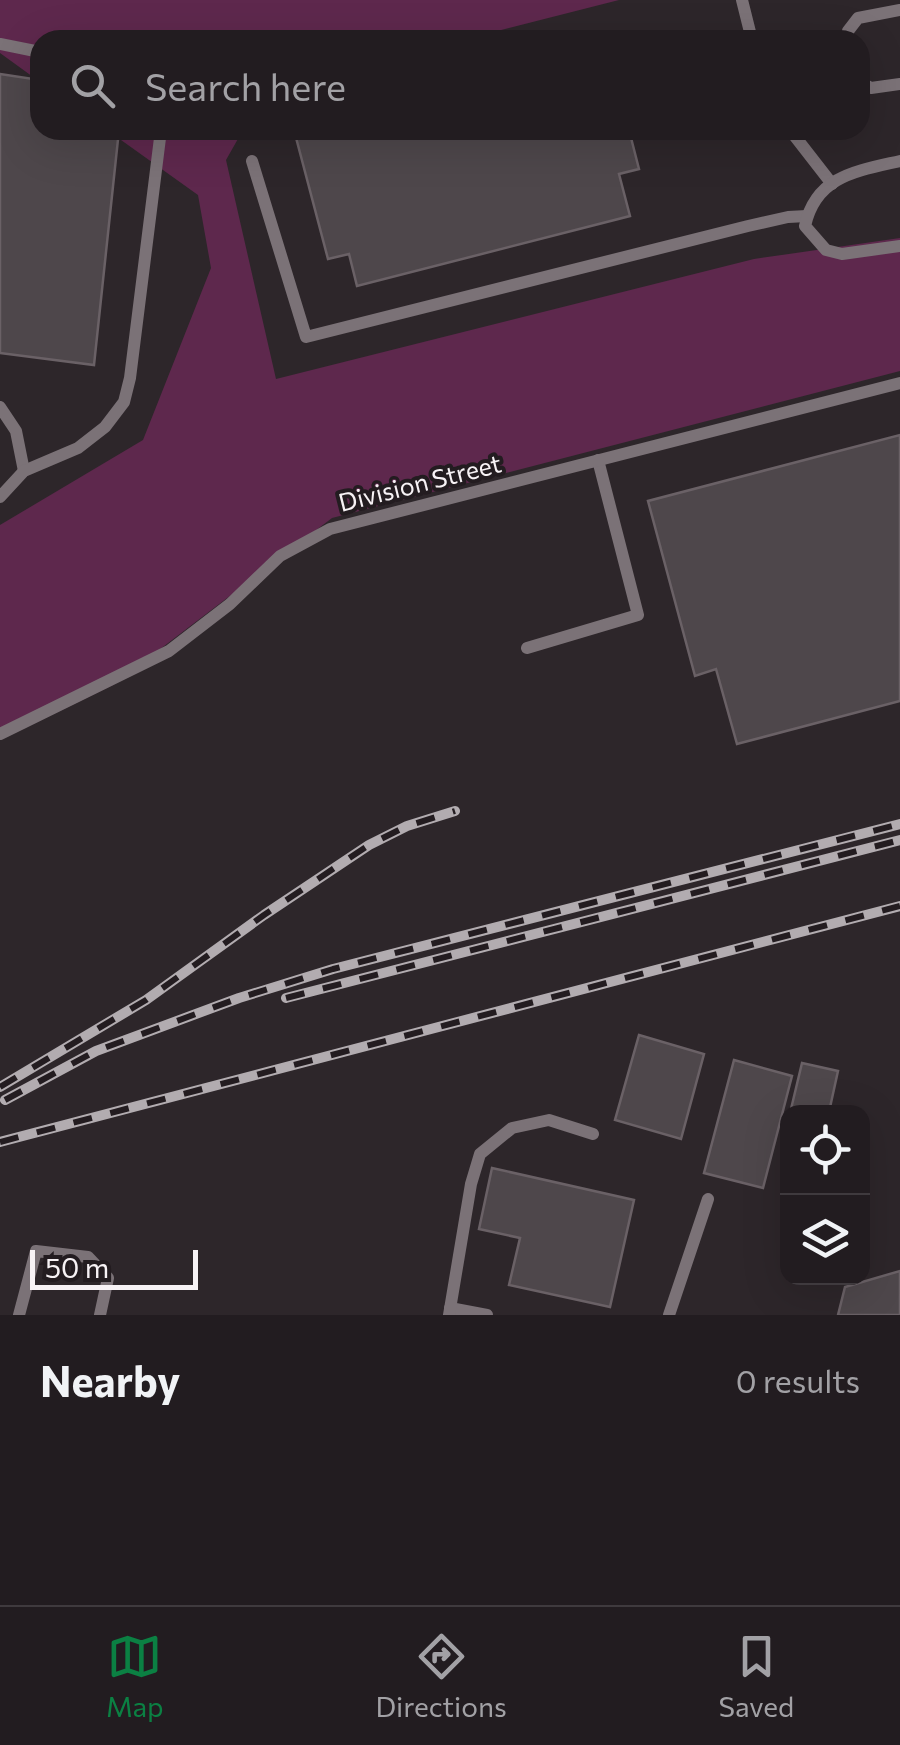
<!DOCTYPE html>
<style>
:root{--surface:#221c20;--page:#2a2529;--text:#f1f3f6;--muted:#a2a1a5;--line:#3f3a3e;--accent:#0b8043}
body{margin:0;font-family:Commissioner,sans-serif;background:var(--page);color:var(--text)}
.controls{position:absolute;right:30px;bottom:30px;display:grid;overflow:hidden;border-radius:20px;box-shadow:0 10px 40px #0002}
.controls button{width:90px;height:90px;display:grid;place-items:center;padding:0;border:0;border-bottom:2px solid var(--line);background:var(--surface);color:var(--text);font:50px sans-serif}
.scale{position:absolute;left:30px;bottom:25px;width:168px;box-sizing:border-box;padding-left:10px;border:5px solid #f7f2f5;border-top:0;font-size:28px;line-height:35px;white-space:nowrap;color:#f7f2f5;-webkit-text-stroke:8px #231c20;paint-order:stroke}
.list{margin:0;padding:0;list-style:none}
h2{display:flex;justify-content:space-between;align-items:center;height:130px;margin:0;padding:0 40px;font-size:42px}
h2 small{font-size:32px;font-weight:400;color:var(--muted)}
.icon{flex:none;width:55px;height:55px;fill:none;stroke:currentColor;stroke-width:2;stroke-linecap:round;stroke-linejoin:round}
.map{position:relative;flex:none;width:900px;height:1315px;overflow:hidden}
.search{position:absolute;background:var(--surface);box-shadow:0 10px 40px #0002;left:30px;right:30px;top:30px;height:110px;display:flex;align-items:center;gap:25px;box-sizing:border-box;padding:0 35px;border-radius:30px;color:var(--muted);font-size:38px}
.sheet{height:290px;background:var(--surface)}
nav{display:flex;justify-content:space-around;align-items:center;box-sizing:border-box;height:140px;border-top:2px solid var(--line);background:var(--surface);font-size:28px;color:var(--muted)}
nav a{display:grid;justify-items:center;gap:5px}
nav .on{color:var(--accent)}
.map>svg:first-child{display:block}
.green{fill:#5e284d}
.building{fill:#4e474b;stroke:#6a6166;stroke-width:2.5}
.lines{fill:none;stroke-linecap:round;stroke-linejoin:round}
.lane{stroke:#7b7277;stroke-width:12}
.rail-casing{stroke:#b2acb0;stroke-width:10}
.rail{stroke:#231c20;stroke-width:6;stroke-dasharray:19;stroke-linecap:butt}
.labels{text-anchor:middle;stroke-width:8;stroke-linejoin:round;paint-order:stroke}
.street-label{font-size:25px;fill:#f7f2f5;stroke:#231c20}
</style>
<div class="map">
<svg width="900" height="1315" viewBox="0 0 900 1315">
<rect width="100%" height="100%" fill="#2d262a"/>
<!-- green -->
<g class="green">
<path d="M0 0H619L462 40H40V82L0 53Z"/>
<path d="M107 130H243L226 160 276 379 754 259 900 238V371L332 518 113 685 0 740V525L143 440 211 268 198 195Z"/>
</g>
<!-- building -->
<g class="building">
<path d="M0 74 40 80V130H119L94 365 0 353Z"/>
<path d="M294 130H629L639 169 619 174 630 216 357 286 349 254 328 259Z"/>
<path d="M900 435V701L737 744 716 669 695 676 648 501Z"/>
<path d="M639 1035 704 1054 681 1139 615 1120Z"/>
<path d="M734 1060 792 1076 763 1188 704 1173Z"/>
<path d="M802 1063 838 1071 829 1112 791 1109Z"/>
<path d="M492 1168 634 1200 610 1307 509 1285 520 1238 479 1229Z"/>
<path d="M900 1271V1315H838L845 1287Z"/>
</g>
<g class="lines">
<!-- lane -->
<g class="lane">
<path d="M742 0 752 40"/>
<path d="M846 40 848 31 858 18 900 10"/>
<path d="M0 44 40 52"/>
<path d="M860 82 871 88 900 84"/>
<path d="M790 130 832 184"/>
<path d="M252 161 306 337 748 226 788 217 807 216"/>
<path d="M900 161C856 171 816 176 805 226L826 250 842 254 900 246"/>
<path d="M0 407 16 431 24 471"/>
<path d="M0 497 24 471 78 448 105 427 124 402 130 378 161 130"/>
<path d="M527 648 638 615 598 460"/>
<path d="M0 734 169 651 230 604 280 556 330 529 900 383"/>
<path d="M450 1308 487 1315"/>
<path d="M19 1315 36 1251 88 1257 108 1278 100 1315"/>
<path d="M449 1315 471 1184 480 1154 512 1128 549 1120 593 1134"/>
<path d="M669 1315 708 1199"/>
</g>
<!-- rail casing -->
<g class="rail-casing">
<g id="rail">
<path d="M286 998 900 840"/>
<path d="M0 1087 146 1000 264 915 369 845 407 826 455 811"/>
<path d="M5 1100 96 1051 239 998 333 969 900 824"/>
<path d="M0 1142 900 906"/>
</g>
</g>
<!-- rail -->
<use href="#rail" class="rail"/>
</g>
<g class="labels">
<!-- street labels -->
<g class="street-label">
<text transform="translate(420 483) rotate(-14)" y="9">Division Street</text>
</g>
</g>
</svg>
<div class="controls">
<button><svg class="icon" aria-label="locate" viewBox="0 0 24 24"><circle cx="12" cy="12" r="6"/><path d="M12 2v4M12 18v4M2 12h4M18 12h4"/></svg></button>
<button><svg class="icon" aria-label="layers" viewBox="0 0 24 24"><path d="M12 4l9 5-9 5-9-5zM3 14l9 5 9-5"/></svg></button>
</div>
<div class="scale">50 m</div>
<div class="search"><svg class="icon" aria-label="search" viewBox="0 0 24 24"><circle cx="10" cy="10" r="6"/><path d="M15 15l6 6"/></svg>Search here</div>
</div>
<section class="sheet">
<h2>Nearby<small>0 results</small></h2>
<ul class="list">
</ul>
</section>
<nav>
<a class="on"><svg class="icon" aria-label="map" viewBox="0 0 24 24"><path d="M3 6l6-2 6 2 6-2v14l-6 2-6-2-6 2zM9 4v14M15 6v14"/></svg>Map</a>
<a><svg class="icon" aria-label="directions" viewBox="0 0 24 24"><path d="M12 3l9 9-9 9-9-9zM9 14v-3h6M13 9l2 2-2 2"/></svg>Directions</a>
<a><svg class="icon" aria-label="saved" viewBox="0 0 24 24"><path d="M7 4h10v16l-5-4-5 4z"/></svg>Saved</a>
</nav>
